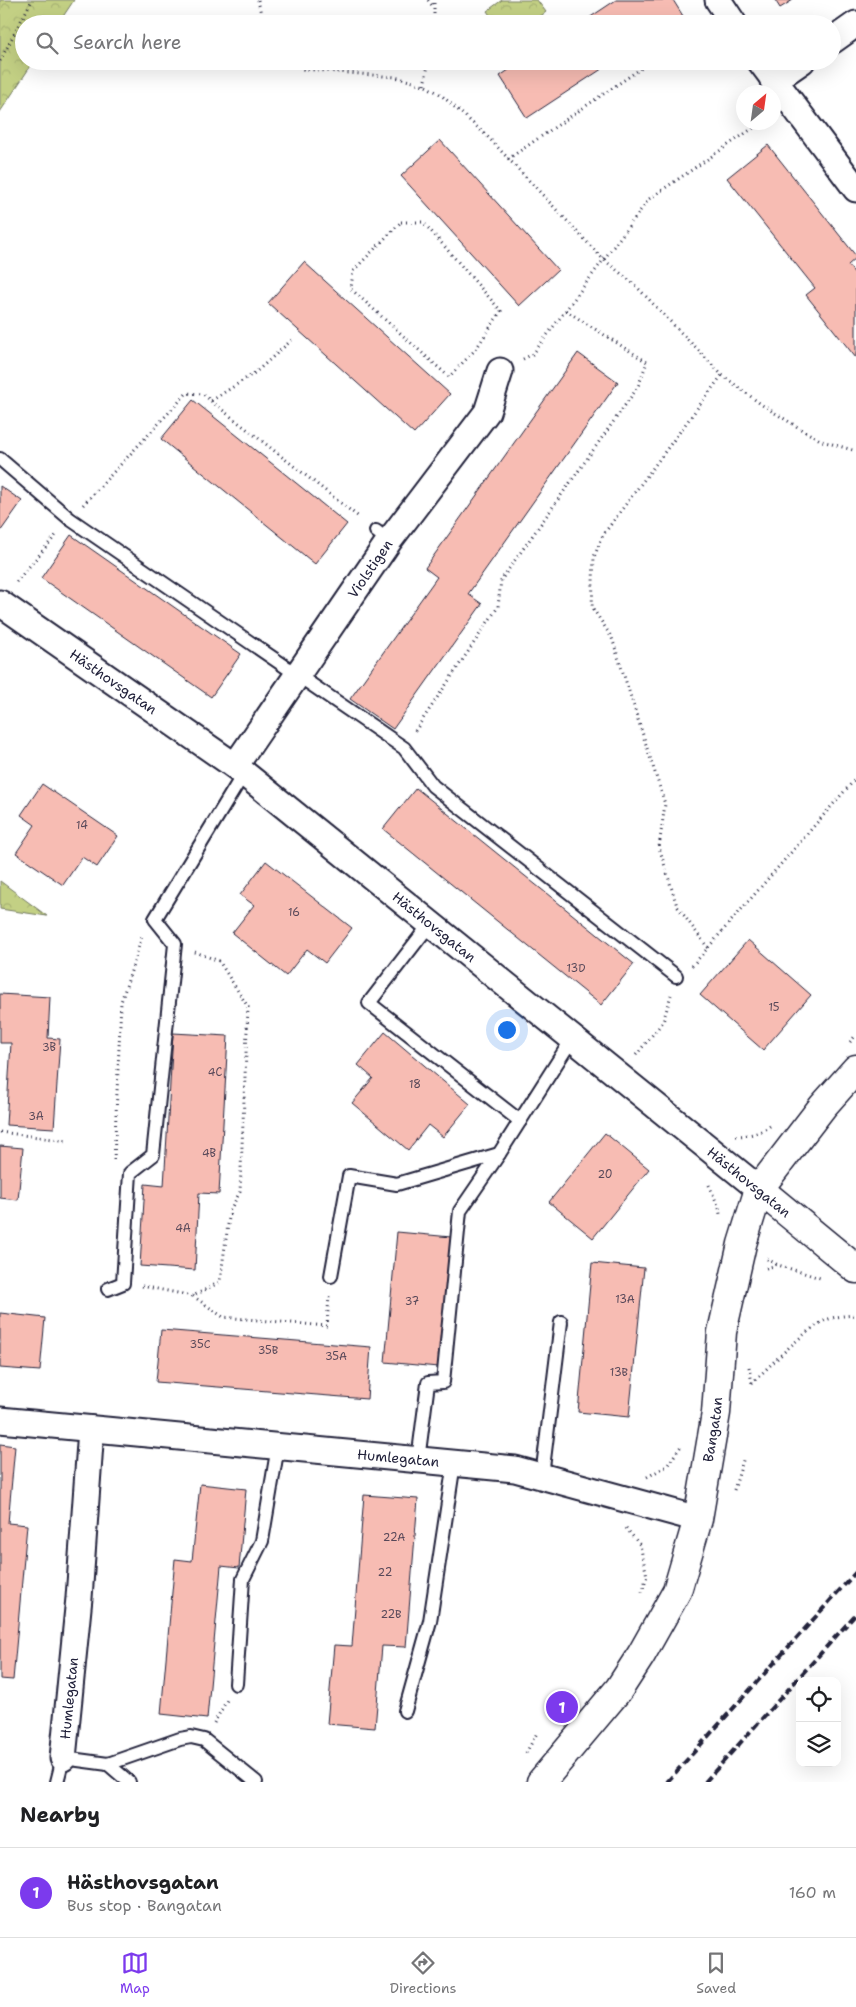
<!DOCTYPE html>
<meta charset="utf-8">
<style>
:root{--surface:#fff;--page:#f2f2f2;--text:#202124;--muted:#757577;--line:#e0e0e0;--accent:#7c3aed}
body{margin:0;font-family:"Shantell Sans",sans-serif;background:var(--page);color:var(--text)}
.controls{position:absolute;right:15px;bottom:15px;display:grid;overflow:hidden;border-radius:10px;box-shadow:0 5px 20px #0002}
.controls button{width:45px;height:45px;display:grid;place-items:center;padding:0;border:0;border-bottom:1px solid var(--line);background:var(--surface);color:var(--text);font:25px sans-serif}
.compass{position:absolute;left:736px;top:85px;width:45px;height:45px;border-radius:50%;background:var(--surface);box-shadow:0 5px 20px #0002;rotate:29deg}
.you{position:absolute;left:506px;top:1029px;width:18px;height:18px;margin:-12px;border:4px solid #fff;border-radius:50%;background:#1a73e8;box-shadow:0 0 0 8px #1a73e833}
.badge{display:grid;place-items:center;width:32px;height:32px;border-radius:50%;background:var(--accent);color:#fff;font-size:16px;font-weight:700}
.pin{position:absolute;translate:-50% -50%;border:2px solid #fff;box-shadow:0 1px 5px #0006}
.list{margin:0;padding:0;list-style:none}
h2{display:flex;justify-content:space-between;align-items:center;height:65px;margin:0;padding:0 20px;font-size:21px}
h2 small{font-size:16px;font-weight:400;color:var(--muted)}
.list li{display:grid;grid-template-columns:32px 1fr auto;gap:15px;align-items:center;box-sizing:border-box;height:90px;padding:0 20px;border-top:1px solid var(--line)}
.list b{display:block;font-size:19px;white-space:nowrap}
.list p{margin:0;font-size:16px;white-space:nowrap;color:var(--muted)}
.list em{font-size:16px;font-style:normal;color:var(--muted)}
.icon{flex:none;width:28px;height:28px;fill:none;stroke:currentColor;stroke-width:2;stroke-linecap:round;stroke-linejoin:round}
.map{position:relative;flex:none;width:856px;height:1782px;overflow:hidden}
.search{position:absolute;background:var(--surface);box-shadow:0 5px 20px #0002;left:15px;right:15px;top:15px;height:55px;display:flex;align-items:center;gap:12px;box-sizing:border-box;padding:0 18px;border-radius:28px;color:var(--muted);font-size:19px}
.sheet{height:155px;background:var(--surface)}
nav{display:flex;justify-content:space-around;align-items:center;box-sizing:border-box;height:70px;border-top:1px solid var(--line);background:var(--surface);font-size:14px;color:var(--muted)}
nav a{display:grid;justify-items:center;gap:2px}
nav .on{color:var(--accent)}
.map>svg:first-child{display:block}
.park{fill:url(#park-crowns);stroke:#727960}
.building{fill:#f7bcb3;stroke:#22223b}
.lines{fill:none;stroke-linecap:round;stroke-linejoin:round}
.service-casing{stroke:#22223b;stroke-width:16}
.minor-casing{stroke:#22223b;stroke-width:29}
.tertiary-casing{stroke:#22223b;stroke-width:31}
.path{stroke:#22223b;stroke-width:3;stroke-dasharray:1 4;stroke-linecap:butt}
.service{stroke:#fff;stroke-width:12}
.minor{stroke:#fff;stroke-width:25}
.tertiary{stroke:#fff;stroke-width:28}
.rail{stroke:#22223b;stroke-width:4;stroke-dasharray:8 4;stroke-linecap:butt}
.labels{text-anchor:middle;stroke-width:4.5;stroke-linejoin:round;paint-order:stroke}
.number-label{font-size:11px;fill:#574859}
.street-label{font-size:14px;fill:#22223b;stroke:#fff}
</style>
<div class="map">
<svg width="856" height="1782" viewBox="0 0 856 1782">
<defs>
<pattern id="park-crowns" width="20" height="18" patternUnits="userSpaceOnUse" patternTransform="scale(1.25)"><rect width="20" height="18" fill="#c3d084"/><path d="M2 6a3 3 0 1 1 6 0M12 15a3 3 0 1 1 6 0" fill="none" stroke="#a7b273"/></pattern>
</defs>
<rect width="100%" height="100%" fill="#fff"/>
<filter id="ink" filterUnits="userSpaceOnUse"><feTurbulence type="fractalNoise" baseFrequency=".02" numOctaves="2"/><feDisplacementMap in="SourceGraphic" scale="10" xChannelSelector="R" yChannelSelector="G"/><feConvolveMatrix kernelMatrix="1 2 1 2 8 2 1 2 1" color-interpolation-filters="sRGB"/></filter>
<g filter="url(#ink)">
<!-- park -->
<g class="park">
<path d="M0 0H74L58 24H24V61H34L0 112Z"/>
<path d="M502 0H537L546 12 530 24H496L487 11Z"/>
<path d="M0 881 47 916 0 909Z"/>
</g>
<!-- building -->
<g class="building">
<path d="M616 0H673L683 16 671 24H580Z"/>
<path d="M775 0H793L780 8Z"/>
<path d="M522 61H614L527 118 500 76Z"/>
<path d="M440 140 558 270 519 306 401 176Z"/>
<path d="M768 145 856 256V258L848 265 856 275V358L806 295 815 288 727 178Z"/>
<path d="M304 262 450 394 414 434 268 303Z"/>
<path d="M578 353 618 382 468 594 482 604 393 729 350 699 437 577 425 568Z"/>
<path d="M193 400 347 524 315 564 161 439Z"/>
<path d="M0 486 22 501 0 532Z"/>
<path d="M71 535 241 654 211 697 41 578Z"/>
<path d="M42 784 118 836 97 867 82 857 63 885 16 853 35 825 21 815Z"/>
<path d="M416 788 634 964 601 1005 383 829Z"/>
<path d="M266 861 352 928 325 963 307 949 286 976 232 933 254 905 240 895Z"/>
<path d="M748 940 811 995 763 1050 700 995Z"/>
<path d="M0 994 50 997 48 1038 60 1039 54 1128 6 1125 11 1043H0Z"/>
<path d="M385 1032 470 1104 443 1137 428 1125 408 1150 352 1103 373 1078 358 1065Z"/>
<path d="M173 1033 228 1036 219 1194 199 1193 195 1270 140 1266 145 1184 164 1186Z"/>
<path d="M605 1133 649 1169 593 1238 549 1202Z"/>
<path d="M0 1146 23 1148 18 1200 0 1198Z"/>
<path d="M397 1232 451 1237 438 1367 385 1362Z"/>
<path d="M592 1263 644 1268 629 1417 578 1412Z"/>
<path d="M0 1313 45 1318 40 1371 0 1368Z"/>
<path d="M161 1330 371 1347 367 1399 156 1382Z"/>
<path d="M0 1444 15 1446 8 1523 27 1525 13 1680 0 1679Z"/>
<path d="M200 1484 246 1489 239 1568 221 1566 207 1719 161 1714 175 1559 192 1561Z"/>
<path d="M364 1495 418 1499 406 1647 382 1646 375 1728 327 1724 334 1645 352 1646Z"/>
</g>
<g class="lines">
<!-- service casing -->
<g class="service-casing">
<g id="service">
<path d="M0 459 70 519 404 748 433 786 676 976"/>
<path d="M376 531 389 541"/>
<path d="M430 924 369 1003 520 1121"/>
<path d="M331 1276 349 1176 397 1184 499 1154 572 1039"/>
<path d="M108 1289 123 1283 130 1173 153 1155 175 944 155 919 244 773"/>
<path d="M418 1460 428 1383 443 1382 460 1211 499 1154"/>
<path d="M542 1476 561 1322"/>
<path d="M236 1684 243 1579 262 1541 278 1446"/>
<path d="M405 1711 430 1621 454 1463"/>
<path d="M108 1764 129 1782"/>
<path d="M57 1782 63 1758 108 1764 180 1739 191 1737 204 1740 256 1782"/>
</g>
</g>
<!-- minor casing -->
<g class="minor-casing">
<g id="minor">
<path d="M718 0 734 24"/>
<path d="M832 41 856 24"/>
<path d="M760 61 856 189"/>
<path d="M773 81 802 61"/>
<path id="s1" d="M0 603 235 766 759 1189"/>
<path id="s2" d="M235 766 389 541 487 412 500 371"/>
<path id="s3" d="M0 1420 515 1469 698 1519"/>
<path id="s4" d="M63 1758 79 1598 91 1429"/>
</g>
</g>
<!-- tertiary casing -->
<g class="tertiary-casing">
<g id="tertiary">
<path d="M759 1189 856 1269"/>
<path id="s5" d="M541 1782 619 1689 641 1655 677 1591 698 1519 716 1413 722 1332 742 1244 759 1189 823 1106 856 1069"/>
</g>
</g>
<!-- path -->
<g class="path">
<path d="M258 0 263 24"/>
<path d="M428 0 434 8"/>
<path d="M434 24V0"/>
<path d="M0 61 32 0"/>
<path d="M290 61 303 69 395 77 424 85 440 94 486 135 603 259 634 284 722 375 762 405 804 431 822 441 856 451"/>
<path d="M424 85 429 61"/>
<path d="M508 159 652 61"/>
<path d="M401 222H423L501 311 476 349 449 377 351 289 353 271Z"/>
<path d="M523 359 533 354 649 199 762 122"/>
<path d="M211 401 360 518"/>
<path d="M83 505 187 393 203 394 211 401 256 372 294 338"/>
<path d="M16 582 57 534"/>
<path d="M415 731 498 607 501 580 638 387 647 362 565 310"/>
<path d="M708 948 677 906 659 847 665 804 612 638 592 607 594 557 603 535 722 375"/>
<path d="M692 966 856 778"/>
<path d="M850 1042 856 1035"/>
<path d="M636 1055 663 1022 671 995"/>
<path d="M0 1132 68 1141"/>
<path d="M736 1136C749 1136 760 1133 770 1126"/>
<path d="M114 1160 121 1002 142 937"/>
<path d="M709 1185 719 1208 720 1214"/>
<path d="M767 1259 778 1265 820 1278"/>
<path d="M766 1268 778 1265"/>
<path d="M142 1286 193 1296 220 1282 230 1210 240 1192 248 1007 219 961 195 952"/>
<path d="M193 1296 223 1317 327 1326 329 1295"/>
<path d="M749 1367 752 1383"/>
<path d="M752 1383C770 1366 804 1330 826 1320 836 1316 845 1316 856 1315"/>
<path d="M647 1477 667 1466 681 1446"/>
<path d="M734 1490 744 1457"/>
<path d="M626 1528 640 1545 647 1576 642 1592"/>
<path d="M214 1723 227 1700"/>
<path d="M526 1753 537 1733"/>
</g>
<!-- service -->
<use href="#service" class="service"/>
<!-- minor -->
<use href="#minor" class="minor"/>
<!-- tertiary -->
<use href="#tertiary" class="tertiary"/>
<!-- rail -->
<g class="rail">
<path d="M667 1782 856 1572"/>
<path d="M705 1782 856 1614"/>
</g>
</g>
</g>
<g class="labels">
<!-- number labels -->
<g class="number-label">
<text x="82" y="829">14</text>
<text x="294" y="916">16</text>
<text x="576" y="972">13D</text>
<text x="774" y="1011">15</text>
<text x="49" y="1051">3B</text>
<text x="215" y="1076">4C</text>
<text x="415" y="1088">18</text>
<text x="36" y="1120">3A</text>
<text x="209" y="1157">4B</text>
<text x="605" y="1178">20</text>
<text x="183" y="1232">4A</text>
<text x="625" y="1303">13A</text>
<text x="412" y="1305">37</text>
<text x="200" y="1348">35C</text>
<text x="268" y="1354">35B</text>
<text x="336" y="1360">35A</text>
<text x="619" y="1376">13B</text>
<text x="394" y="1541">22A</text>
<text x="385" y="1576">22</text>
<text x="391" y="1618">22B</text>
</g>
<!-- street labels -->
<g class="street-label">
<text dy="5" stroke="none"><textPath href="#s2" startOffset="239">Violstigen</textPath></text>
<text dy="5" stroke="none"><textPath href="#s1" startOffset="138">Hästhovsgatan</textPath></text>
<text dy="5" stroke="none"><textPath href="#s1" startOffset="542">Hästhovsgatan</textPath></text>
<text transform="translate(749 1182) rotate(39)" y="5">Hästhovsgatan</text>
<text dy="5" stroke="none"><textPath href="#s5" startOffset="401">Bangatan</textPath></text>
<text dy="5" stroke="none"><textPath href="#s3" startOffset="400">Humlegatan</textPath></text>
<text dy="5" stroke="none"><textPath href="#s4" startOffset="60">Humlegatan</textPath></text>
</g>
</g>
</svg>
<div class="controls">
<button><svg class="icon" aria-label="locate" viewBox="0 0 24 24"><circle cx="12" cy="12" r="6"/><path d="M12 2v4M12 18v4M2 12h4M18 12h4"/></svg></button>
<button><svg class="icon" aria-label="layers" viewBox="0 0 24 24"><path d="M12 4l9 5-9 5-9-5zM3 14l9 5 9-5"/></svg></button>
</div>
<svg class="compass" viewBox="-18 -18 36 36"><path d="M0-13l5 13h-10z" fill="#e53935"/><path d="M0 13l5-13h-10z" fill="#757577"/></svg>
<div class="you"></div>
<div class="pin badge" style="left:562px;top:1707px">1</div>
<div class="search"><svg class="icon" aria-label="search" viewBox="0 0 24 24"><circle cx="10" cy="10" r="6"/><path d="M15 15l6 6"/></svg>Search here</div>
</div>
<section class="sheet">
<h2>Nearby<small></small></h2>
<ul class="list">
<li><span class="badge">1</span><div><b>Hästhovsgatan</b><p>Bus stop · Bangatan</p></div><em>160 m</em></li>
</ul>
</section>
<nav>
<a class="on"><svg class="icon" aria-label="map" viewBox="0 0 24 24"><path d="M3 6l6-2 6 2 6-2v14l-6 2-6-2-6 2zM9 4v14M15 6v14"/></svg>Map</a>
<a><svg class="icon" aria-label="directions" viewBox="0 0 24 24"><path d="M12 3l9 9-9 9-9-9zM9 14v-3h6M13 9l2 2-2 2"/></svg>Directions</a>
<a><svg class="icon" aria-label="saved" viewBox="0 0 24 24"><path d="M7 4h10v16l-5-4-5 4z"/></svg>Saved</a>
</nav>
